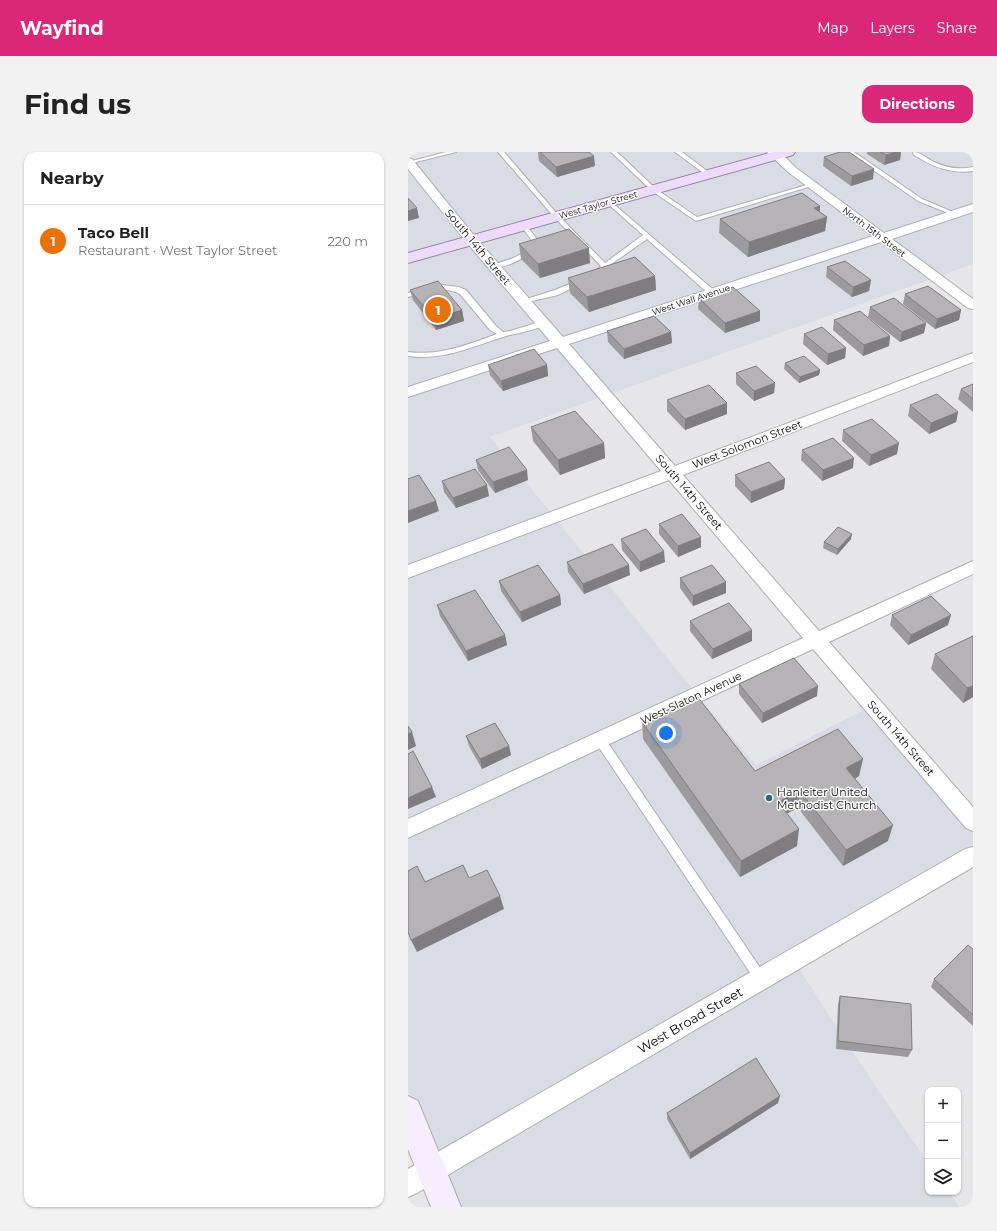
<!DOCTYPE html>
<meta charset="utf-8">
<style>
:root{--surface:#fff;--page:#f2f2f2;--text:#222;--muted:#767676;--line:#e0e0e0;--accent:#db2777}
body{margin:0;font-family:Montserrat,sans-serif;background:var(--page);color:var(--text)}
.controls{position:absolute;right:12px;bottom:12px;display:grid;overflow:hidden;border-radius:8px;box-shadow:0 1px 3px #0004}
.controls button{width:36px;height:36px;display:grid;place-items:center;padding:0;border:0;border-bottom:1px solid var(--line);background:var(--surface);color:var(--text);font:20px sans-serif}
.you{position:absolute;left:258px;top:581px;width:14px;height:14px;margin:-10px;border:3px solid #fff;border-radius:50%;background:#1a73e8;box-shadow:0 0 0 6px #1a73e833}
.badge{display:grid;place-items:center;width:26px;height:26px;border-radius:50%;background:var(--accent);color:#fff;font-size:13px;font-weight:700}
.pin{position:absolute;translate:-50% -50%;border:2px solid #fff;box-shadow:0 1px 4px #0006}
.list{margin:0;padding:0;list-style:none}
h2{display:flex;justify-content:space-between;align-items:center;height:52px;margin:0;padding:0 16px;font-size:17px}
h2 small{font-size:13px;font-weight:400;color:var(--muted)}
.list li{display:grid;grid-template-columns:26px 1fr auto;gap:12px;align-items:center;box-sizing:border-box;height:72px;padding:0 16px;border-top:1px solid var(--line)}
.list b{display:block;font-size:15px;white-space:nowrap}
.list p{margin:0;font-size:13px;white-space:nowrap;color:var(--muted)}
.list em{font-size:13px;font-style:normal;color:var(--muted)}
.icon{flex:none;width:22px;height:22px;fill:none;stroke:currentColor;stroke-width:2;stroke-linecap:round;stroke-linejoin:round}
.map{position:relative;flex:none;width:565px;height:1055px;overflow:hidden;border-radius:12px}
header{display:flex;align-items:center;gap:24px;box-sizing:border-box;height:56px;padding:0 20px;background:var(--accent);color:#fff}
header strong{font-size:19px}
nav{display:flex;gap:22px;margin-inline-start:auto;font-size:14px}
.intro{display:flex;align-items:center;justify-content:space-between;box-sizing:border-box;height:96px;padding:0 24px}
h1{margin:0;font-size:28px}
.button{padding:10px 18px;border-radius:12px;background:var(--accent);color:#fff;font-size:14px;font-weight:700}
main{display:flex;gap:24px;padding:0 24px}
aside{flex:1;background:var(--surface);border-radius:12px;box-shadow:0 1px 3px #0004}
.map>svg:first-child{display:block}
.built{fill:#d9dbe5}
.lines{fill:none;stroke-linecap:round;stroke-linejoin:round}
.lane-casing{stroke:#aeafb2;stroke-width:2}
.street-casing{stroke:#aeafb2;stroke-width:2}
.secondary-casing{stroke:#aeafb2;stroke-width:2}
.primary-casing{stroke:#9783a7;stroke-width:2}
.lane{fill:#fff;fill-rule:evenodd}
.street{fill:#fff;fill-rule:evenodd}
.secondary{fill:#f6edfe;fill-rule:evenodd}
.primary{fill:#eedbfc;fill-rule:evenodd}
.wall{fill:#9c9a9c}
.shaded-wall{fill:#7f7d7f}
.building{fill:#b5b3b5;stroke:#7f7d7f}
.poi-dot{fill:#2d6880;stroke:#fff;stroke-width:1.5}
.labels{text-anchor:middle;stroke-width:3;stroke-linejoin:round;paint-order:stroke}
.far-street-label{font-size:9px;fill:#0d0d0e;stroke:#fff}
.street-label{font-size:11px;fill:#0d0d0e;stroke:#fff}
.poi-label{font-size:11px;fill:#0d0d0e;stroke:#fff;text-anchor:start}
.near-street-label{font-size:13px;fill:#0d0d0e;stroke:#fff}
</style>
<header>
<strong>Wayfind</strong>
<nav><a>Map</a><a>Layers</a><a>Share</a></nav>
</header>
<div class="intro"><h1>Find us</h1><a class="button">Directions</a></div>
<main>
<aside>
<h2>Nearby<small></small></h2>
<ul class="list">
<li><span class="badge" style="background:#e8710a">1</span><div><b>Taco Bell</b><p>Restaurant · West Taylor Street</p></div><em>220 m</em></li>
</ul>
</aside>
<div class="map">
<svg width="565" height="1055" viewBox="0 0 565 1055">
<rect width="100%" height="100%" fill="#e6e6e9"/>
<!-- built -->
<path class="built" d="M34 0H565V112L82 285 289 543 348 613 467 552 565 661V697L381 801 469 937 520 1010V1040H541L551 1055H45L0 938V6L2 8Z"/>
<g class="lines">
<!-- lane casing -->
<g class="lane-casing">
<g id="lane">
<path d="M38 0H48L0 12V10Z"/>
<path d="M90 0H96L151 64 197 111 235 83 199 51 198 50 201 48 309 141 305 143H302L239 87 195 118H191L190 117 193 114 147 66Z"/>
<path d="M203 0H209L248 37 289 65 402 32 407 33 288 69 244 39Z"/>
<path d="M267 0H274L303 22 298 23Z"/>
<path d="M439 0H446L514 47 550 62 545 63 510 49Z"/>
<path d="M505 0C512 0 517 5 524 9 538 16 550 18 565 15V19C543 22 525 15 506 3Z"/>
<path d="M116 72 118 73 131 90C123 104 99 117 84 115V113C99 108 116 105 125 90L113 74Z"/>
<path d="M172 128 176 130 150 143 116 151 112 149 144 139Z"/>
<path d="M35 133 51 135 58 138 88 174 95 180 102 179 135 169 139 171C131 178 109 181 98 184 65 194 36 209 0 204V200C32 204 59 193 89 182L82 178 52 142C35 133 18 140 0 145V141Z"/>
<path d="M192 584 196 585 357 823 359 827 357 831 353 833 349 831 188 591 187 588 188 585Z"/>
</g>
</g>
<!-- street casing -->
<g class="street-casing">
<g id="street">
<path d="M359 0H372L388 16 476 81 565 52V60L484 87 565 147V157L560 156 473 90 161 192 267 314 565 201V210L275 323 411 479 565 409V422L421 490 565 655V679L558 676 405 497 0 686V667L395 486 261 328 0 426V413L253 319 149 196 0 245V235L142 189 60 92 0 17V6L4 7 68 86 155 185 465 84 380 20Z"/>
<path d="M565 695V715L9 1041 0 1045V1017L557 697Z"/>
</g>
</g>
<!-- secondary casing -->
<g class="secondary-casing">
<path id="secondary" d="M0 944 10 949 53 1055H23L0 997Z"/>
</g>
<!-- primary casing -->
<g class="primary-casing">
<path id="primary" d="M365 0H387L385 3 0 111V101Z"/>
</g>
<!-- lane -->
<use href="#lane" class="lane"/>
<!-- street -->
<use href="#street" class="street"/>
<!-- secondary -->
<use href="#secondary" class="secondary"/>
<!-- primary -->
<use href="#primary" class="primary"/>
</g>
<!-- wall -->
<g class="wall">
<path d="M130 0H181L187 14 149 25 131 9Z"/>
<path d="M459 0H493L492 8 476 13 459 2Z"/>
<path d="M416 5 465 27 443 34 415 14Z"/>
<path d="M412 54V60L419 65 417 79 340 105 311 81 312 67Z"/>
<path d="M111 92 182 111 132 126 113 107Z"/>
<path d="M419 115 463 128 461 139 444 145 418 125Z"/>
<path d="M247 124 248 138 181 160 162 141 160 126Z"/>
<path d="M2 138 54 158 56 169 28 178 5 148Z"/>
<path d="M497 142 553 158 551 168 527 177 495 152Z"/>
<path d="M291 146 352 159V169L317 181 290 157Z"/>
<path d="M462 155 518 171 516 181 492 190 460 165Z"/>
<path d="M426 168 482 184 481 194 455 204 425 178Z"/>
<path d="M199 179 263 180 264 191 216 207 200 190Z"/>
<path d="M396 182 438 196 437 206 419 213 395 192Z"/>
<path d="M377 211 412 218 411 223 391 231 376 217Z"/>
<path d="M80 213H139L140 224 95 239 82 223Z"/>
<path d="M328 221 367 231 366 241 346 249 328 232Z"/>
<path d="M565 232V260L550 247 553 237Z"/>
<path d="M259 248 319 262 277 278 259 259Z"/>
<path d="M502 253 550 260 548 270 521 282 500 264Z"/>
<path d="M123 275 196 291 197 306 152 323 125 289Z"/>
<path d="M435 278 489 302 461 314 434 289Z"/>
<path d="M394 298 445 316 414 329 393 308Z"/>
<path d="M68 308 120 328 87 341 70 318Z"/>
<path d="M327 323 377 327 376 337 343 351 327 334Z"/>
<path d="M34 329 81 344 48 356 36 340Z"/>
<path d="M251 372 293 385V395L270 405 251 382Z"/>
<path d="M213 387 257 410 232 420 214 398Z"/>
<path d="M443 387 429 403 415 396 416 390Z"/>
<path d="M159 410 222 423 176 442 160 420Z"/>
<path d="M272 426 318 441 285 454 272 436Z"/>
<path d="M91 429 152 443 153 453 114 470 93 439Z"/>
<path d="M29 453 97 483 99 493 60 509 32 464Z"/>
<path d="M484 463 540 473 500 493 482 473Z"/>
<path d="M282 469 344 489 304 507 282 479Z"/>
<path d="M565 484V545L555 551 523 517 527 502Z"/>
<path d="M331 532 409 544 354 571 331 542Z"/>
<path d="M234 570 347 619 451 624 447 627 480 689 435 714 390 656 379 661 389 694 332 725 235 587Z"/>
<path d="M58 584 101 594 103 603 74 617 61 594Z"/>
<path d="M565 797V874L523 835 526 827Z"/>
<path d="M432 844 504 898 500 905 428 897 430 852Z"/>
<path d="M370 951 282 1007 259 967V961Z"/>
</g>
<!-- shaded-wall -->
<g class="shaded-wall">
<path d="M489 0H493L492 8 476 13 478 3Z"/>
<path d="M186 4 187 14 149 25 148 15Z"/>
<path d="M466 17 465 27 443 34 444 24Z"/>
<path d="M412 54 411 68 419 65 417 79 340 105 341 90 406 56Z"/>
<path d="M9 56 11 66 0 69V59Z"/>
<path d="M181 96 182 111 132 126 130 112Z"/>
<path d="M247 124 248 138 181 160 179 145Z"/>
<path d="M463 128 461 139 444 145 445 135Z"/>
<path d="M54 158 56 169 28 178 26 167Z"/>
<path d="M553 158 551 168 527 177 529 167Z"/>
<path d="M352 159V169L317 181V171Z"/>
<path d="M518 171 516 181 492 190 494 180Z"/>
<path d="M263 180 264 191 216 207V197Z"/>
<path d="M482 184 481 194 455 204 456 193Z"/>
<path d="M438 196 437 206 419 213 420 202Z"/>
<path d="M139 213 140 224 95 239 93 229Z"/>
<path d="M412 218 411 223 391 231 392 225Z"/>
<path d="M367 231 366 241 346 249V239Z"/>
<path d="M319 251V262L277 278V267Z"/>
<path d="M550 260 548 270 521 282 523 271Z"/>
<path d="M196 291 197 306 152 323 150 308Z"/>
<path d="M491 291 489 302 461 314 463 303Z"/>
<path d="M446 306 445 316 414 329 415 318Z"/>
<path d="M119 318 120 328 87 341 85 330Z"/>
<path d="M377 327 376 337 343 351V340Z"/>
<path d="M79 333 81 344 48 356 45 346Z"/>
<path d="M28 349 31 359 0 371V359Z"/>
<path d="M444 382 443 387 429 403 430 397Z"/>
<path d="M293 385V395L270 405V394Z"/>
<path d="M256 399 257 410 232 420V410Z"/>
<path d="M221 413 222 423 176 442 175 432Z"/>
<path d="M318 430V441L285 454V444Z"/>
<path d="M152 443 153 453 114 470 112 460Z"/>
<path d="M543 463 540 473 500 493 503 483Z"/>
<path d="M344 478V489L304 507 305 497Z"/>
<path d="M97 483 99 493 60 509 58 499Z"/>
<path d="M410 534 409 544 354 571 355 561Z"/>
<path d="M565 534V545L555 551 559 536Z"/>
<path d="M4 580 8 594 0 598V582Z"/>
<path d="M101 594 103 603 74 617 72 607Z"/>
<path d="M455 607 451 624 435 633 438 616Z"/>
<path d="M24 635 28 645 0 657V646Z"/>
<path d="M392 639 390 656 368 667 370 650Z"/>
<path d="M485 673 480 689 435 714 438 698Z"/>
<path d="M391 677 389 694 332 725 333 709Z"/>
<path d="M92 744 96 757 9 800 3 788Z"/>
<path d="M372 944 370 951 282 1007V1001Z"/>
</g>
<!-- building -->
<g class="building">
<path d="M132 0H181L186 4 148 15Z"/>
<path d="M432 0H441L466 17 444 24 416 5Z"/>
<path d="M472 0H489L478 3Z"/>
<path d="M394 41 412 54 406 56 419 65 341 90 312 67Z"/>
<path d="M0 46 9 56 0 59Z"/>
<path d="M161 77 181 96 130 112 111 92Z"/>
<path d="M227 105 247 124 179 145 160 126Z"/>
<path d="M437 109 463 128 445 135 419 115Z"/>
<path d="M30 129 54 158 26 167 2 138Z"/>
<path d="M520 134 553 158 529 167 497 142Z"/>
<path d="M325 135 352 159 317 171 291 146Z"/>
<path d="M486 146 518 171 494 180 462 155Z"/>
<path d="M452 159 482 184 456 193 426 168Z"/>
<path d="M246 164 263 180 216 197 199 179Z"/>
<path d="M414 175 438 196 420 202 396 182Z"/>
<path d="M126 197 139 213 93 229 80 213Z"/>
<path d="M396 204 412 218 392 225 377 211Z"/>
<path d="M348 214 367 231 346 239 328 221Z"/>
<path d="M565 232V247L553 237Z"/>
<path d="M301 233 319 251 277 267 259 248Z"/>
<path d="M529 242 550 260 523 271 502 253Z"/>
<path d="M167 259 196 291 150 308 123 275Z"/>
<path d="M464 267 491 291 463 303 435 278Z"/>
<path d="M425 286 446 306 415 318 394 298Z"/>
<path d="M101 295 119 318 85 330 68 308Z"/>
<path d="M361 310 377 327 343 340 327 323Z"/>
<path d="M67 317 79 333 45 346 34 329Z"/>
<path d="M11 323 28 349 0 359V327Z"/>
<path d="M274 362 293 385 270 394 251 372Z"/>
<path d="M430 375 444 382 430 397 416 390Z"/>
<path d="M238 377 256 399 232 410 213 387Z"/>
<path d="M204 392 221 413 175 432 159 410Z"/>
<path d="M130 413 152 443 112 460 91 429Z"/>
<path d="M304 413 318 430 285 444 272 426Z"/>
<path d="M67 438 97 483 58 499 29 453Z"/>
<path d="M523 444 543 463 503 483 484 463Z"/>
<path d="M321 451 344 478 305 497 282 469Z"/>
<path d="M565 484V534L559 536 527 502Z"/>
<path d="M386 506 410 534 355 561 331 532Z"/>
<path d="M289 544 347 619 430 577 455 607 438 616 485 673 438 698 392 639 370 650 391 677 333 709 234 570Z"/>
<path d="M87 571 101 594 72 607 58 584Z"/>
<path d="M0 574 4 580 0 582Z"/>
<path d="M5 599 24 635 0 646V602Z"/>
<path d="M55 713 61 726 79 718 92 744 3 788 0 780V719L9 714 17 730Z"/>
<path d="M560 793 565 797V863L526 827Z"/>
<path d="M432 844 503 852 504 898 430 889Z"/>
<path d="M348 906 372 944 282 1001 259 961Z"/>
</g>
<!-- markers -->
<circle class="poi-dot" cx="361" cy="646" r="4"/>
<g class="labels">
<!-- far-street labels -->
<g class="far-street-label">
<text transform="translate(190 53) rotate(-16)" y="3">West Taylor Street</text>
<text transform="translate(466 80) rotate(37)" y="3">North 15th Street</text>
<text transform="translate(283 148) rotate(-18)" y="3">West Wall Avenue</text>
</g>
<!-- street labels -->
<g class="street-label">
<text transform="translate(70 95) rotate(50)" y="4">South 14th Street</text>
<text transform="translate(339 292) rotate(-21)" y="4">West Solomon Street</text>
<text transform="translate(281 340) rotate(49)" y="4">South 14th Street</text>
<text transform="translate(283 546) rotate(-25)" y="4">West Slaton Avenue</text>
<text transform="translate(493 586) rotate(49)" y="4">South 14th Street</text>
</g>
<!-- poi labels -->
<g class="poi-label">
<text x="369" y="644">Hanleiter United<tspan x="369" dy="13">Methodist Church</tspan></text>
</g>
<!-- near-street labels -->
<g class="near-street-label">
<text transform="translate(282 868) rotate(-30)" y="5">West Broad Street</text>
</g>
</g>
</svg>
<div class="controls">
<button>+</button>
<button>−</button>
<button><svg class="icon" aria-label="layers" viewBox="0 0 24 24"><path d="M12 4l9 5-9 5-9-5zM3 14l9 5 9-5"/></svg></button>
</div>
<div class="you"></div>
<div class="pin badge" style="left:30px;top:158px;background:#e8710a">1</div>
</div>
</main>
